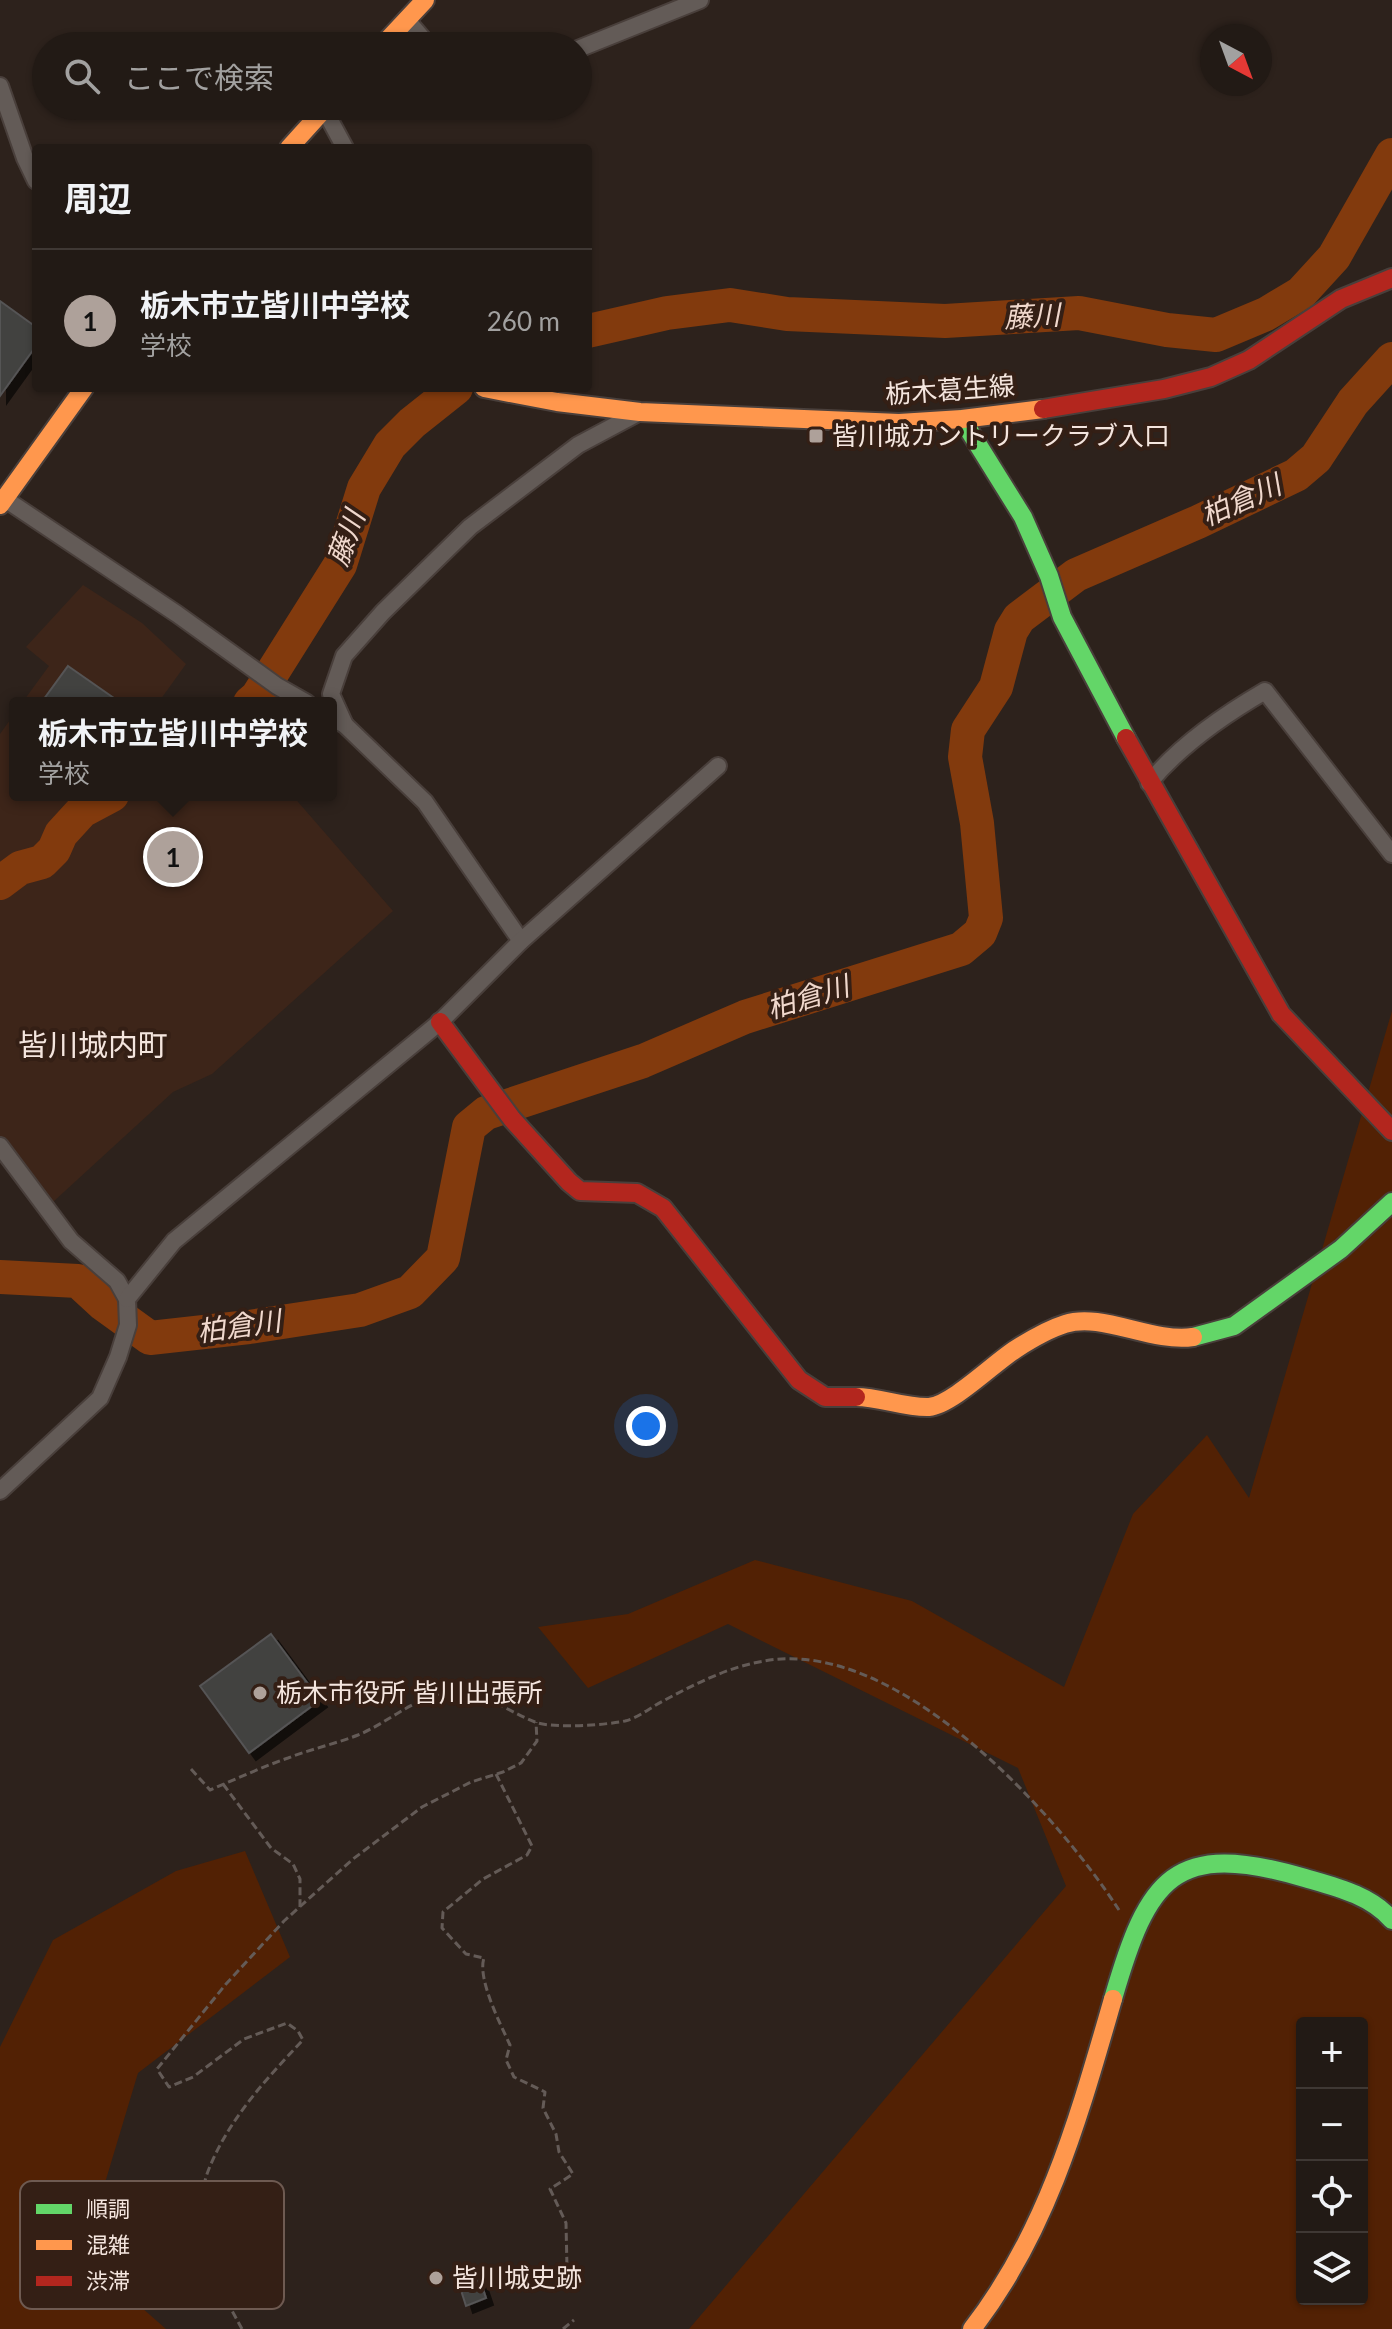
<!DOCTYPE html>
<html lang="ja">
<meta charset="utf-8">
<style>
:root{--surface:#221a15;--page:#2a231e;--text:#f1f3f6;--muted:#a2a1a0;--line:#3f3834;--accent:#aea19a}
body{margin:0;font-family:Lato,"Noto Sans JP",sans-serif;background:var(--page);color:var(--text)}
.controls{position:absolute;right:24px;bottom:24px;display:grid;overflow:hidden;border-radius:8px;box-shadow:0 2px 6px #0004}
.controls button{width:72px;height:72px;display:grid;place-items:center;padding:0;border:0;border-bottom:2px solid var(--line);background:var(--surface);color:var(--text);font:40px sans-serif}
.compass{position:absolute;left:1200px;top:24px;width:72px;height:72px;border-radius:50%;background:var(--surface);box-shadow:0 2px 6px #0004;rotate:139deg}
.you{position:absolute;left:646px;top:1426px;width:28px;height:28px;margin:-20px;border:6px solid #fff;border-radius:50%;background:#1a73e8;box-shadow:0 0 0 12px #1a73e833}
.badge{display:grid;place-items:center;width:52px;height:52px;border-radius:50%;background:var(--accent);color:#111;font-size:26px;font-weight:700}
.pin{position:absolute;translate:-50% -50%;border:4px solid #fff;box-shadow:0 2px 8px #0006}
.popup{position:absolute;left:9px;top:697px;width:328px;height:104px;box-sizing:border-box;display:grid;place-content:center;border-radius:8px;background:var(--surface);filter:drop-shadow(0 2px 6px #0005);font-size:26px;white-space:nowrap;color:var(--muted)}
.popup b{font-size:30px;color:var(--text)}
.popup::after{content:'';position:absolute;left:50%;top:100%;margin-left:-16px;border:16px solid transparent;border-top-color:var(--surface)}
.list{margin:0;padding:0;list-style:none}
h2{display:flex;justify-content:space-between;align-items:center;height:104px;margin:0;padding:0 32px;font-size:34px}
h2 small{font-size:26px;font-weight:400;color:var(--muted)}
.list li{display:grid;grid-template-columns:52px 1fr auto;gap:24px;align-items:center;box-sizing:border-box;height:144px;padding:0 32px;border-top:2px solid var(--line)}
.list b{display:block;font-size:30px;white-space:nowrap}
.list p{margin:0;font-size:26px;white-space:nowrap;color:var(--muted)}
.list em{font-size:26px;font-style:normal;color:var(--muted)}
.icon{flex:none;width:44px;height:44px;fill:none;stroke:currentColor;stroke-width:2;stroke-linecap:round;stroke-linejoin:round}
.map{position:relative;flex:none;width:1392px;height:2329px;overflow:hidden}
.search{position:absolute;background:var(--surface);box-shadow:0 2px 6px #0004;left:32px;top:32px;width:560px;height:88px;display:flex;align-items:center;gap:20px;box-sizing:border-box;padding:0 28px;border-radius:44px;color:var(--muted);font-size:30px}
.panel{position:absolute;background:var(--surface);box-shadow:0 2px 6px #0004;left:32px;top:144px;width:560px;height:248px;border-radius:8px}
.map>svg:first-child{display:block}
.built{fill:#3d2519}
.green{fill:#522104;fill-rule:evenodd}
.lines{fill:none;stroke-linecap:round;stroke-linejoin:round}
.river{stroke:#823a0d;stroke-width:34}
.building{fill:#434241;stroke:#555455;stroke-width:2;filter:url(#shadow)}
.street-casing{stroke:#493f3b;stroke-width:20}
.fast-casing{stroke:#493f3b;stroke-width:22}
.slow-casing{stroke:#493f3b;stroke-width:22}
.jam-casing{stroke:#493f3b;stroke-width:22}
.path{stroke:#645b57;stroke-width:3;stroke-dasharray:8 4;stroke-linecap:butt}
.street{stroke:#635b57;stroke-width:16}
.fast{stroke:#63d668;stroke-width:18}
.slow{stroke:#ff974d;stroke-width:18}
.jam{stroke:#b3261e;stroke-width:18}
.poi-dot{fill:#aea19a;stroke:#341f15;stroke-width:3}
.labels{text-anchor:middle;stroke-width:8;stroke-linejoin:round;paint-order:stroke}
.street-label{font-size:26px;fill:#f4e5de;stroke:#341f15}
.poi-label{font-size:26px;fill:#f4e5de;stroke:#341f15;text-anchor:start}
.water-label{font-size:28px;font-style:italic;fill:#f0d8cd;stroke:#341f15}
.quarter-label{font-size:30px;fill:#f4e5de;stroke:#341f15}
.key{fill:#341f15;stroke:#6e5a51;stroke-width:2}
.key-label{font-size:22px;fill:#f4e5de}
</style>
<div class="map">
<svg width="1392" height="2329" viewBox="0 0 1392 2329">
<defs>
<filter id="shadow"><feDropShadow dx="7" dy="7" stdDeviation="0" flood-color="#0009"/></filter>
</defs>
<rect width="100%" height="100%" fill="#2d221c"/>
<!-- built -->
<g class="built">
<path d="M83 585 142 623 186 664 158 703H22L49 666 26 647Z"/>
<path d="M15 713V795H153L159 802 170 795H292L393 911 212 1074 173 1092 53 1202 0 1147V734Z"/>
</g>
<!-- green -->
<g class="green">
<path d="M1392 1011V2329H689L1066 1886 1018 1768 728 1624 588 1688 538 1627 628 1614 755 1560 912 1601 1064 1687 1133 1514 1207 1435 1249 1498ZM1302 2023H1362V2299H1302Z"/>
<path d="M245 1851 290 1957 138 2073 83 2256 166 2329H0V2047L53 1940 176 1871Z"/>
</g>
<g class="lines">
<!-- river -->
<g class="river">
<path d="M588 331 667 313 730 305 787 314 945 321 1079 313 1167 330 1216 335 1266 314 1301 293 1334 257 1392 155"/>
<path d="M250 703 257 697 340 565 364 488 390 445 412 423 456 388"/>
<path d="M0 883 20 868 42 862 54 850 61 834 82 811 112 795"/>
<path d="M0 1277 78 1281 103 1304 150 1338 249 1327 360 1310 410 1292 443 1258 469 1127 486 1113 643 1061 745 1017 961 949 980 933 986 918 977 823 965 757 968 730 996 687 1011 631 1019 618 1076 575 1198 522 1296 475 1316 458 1353 402 1392 359"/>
</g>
</g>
<!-- building -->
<g class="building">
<path d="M0 301 36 327V346L0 396Z"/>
<path d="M68 666 121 703H41Z"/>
<path d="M271 1634 320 1700 249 1753 200 1686Z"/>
<path d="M480 2280 486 2298 466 2306 460 2287Z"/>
</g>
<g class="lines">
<!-- street casing -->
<g class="street-casing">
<g id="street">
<path d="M406 19 429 46"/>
<path d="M578 49 700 0"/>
<path d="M0 86 25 158 36 181"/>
<path d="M324 109 345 148"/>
<path d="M5 499 177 614 277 686 307 703"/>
<path d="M336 720 345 725 425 802 521 941"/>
<path d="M345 725 331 694 344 656 383 612 470 527 578 445 638 413"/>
<path d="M1149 783C1180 745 1222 716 1265 691L1392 854"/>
<path d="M0 1146 71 1241 117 1281 127 1299 128 1325 118 1357 100 1398 0 1491"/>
<path d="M127 1299 174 1241 440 1022 521 941 718 766"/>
</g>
</g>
<!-- fast casing -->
<g class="fast-casing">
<g id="fast">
<path d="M962 419 1023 517 1049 576 1062 617 1126 738"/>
<path d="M1193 1337 1234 1326 1341 1249 1392 1202"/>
<path d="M1113 1999C1148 1878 1173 1839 1305 1878 1336 1887 1370 1895 1392 1920"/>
</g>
</g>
<!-- slow casing -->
<g class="slow-casing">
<g id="slow">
<path d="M382 46 425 0"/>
<path d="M289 148 327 106"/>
<path d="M484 388 557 402 640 412 899 423 962 419 1043 409"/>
<path d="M0 505 84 388"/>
<path d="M856 1397C880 1397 905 1408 929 1407 952 1405 995 1362 1016 1349 1030 1340 1049 1329 1065 1324 1102 1312 1151 1343 1193 1337"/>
<path d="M972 2329C1048 2231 1079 2116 1113 1999"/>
</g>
</g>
<!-- jam casing -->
<g class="jam-casing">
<g id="jam">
<path d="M1043 409 1164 389 1211 377 1249 360 1341 299 1392 278"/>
<path d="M1126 738 1281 1014 1392 1131"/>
<path d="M440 1022 512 1119 569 1182 580 1191 637 1193 663 1208 799 1380 825 1397H856"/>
</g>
</g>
<!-- path -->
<g class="path">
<path d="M191 1769 210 1790C236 1779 262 1767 288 1758 311 1749 335 1744 358 1735 390 1722 420 1692 456 1692 482 1692 512 1713 535 1722 554 1729 605 1725 625 1721 638 1718 651 1707 663 1701 695 1684 728 1667 764 1661 896 1637 1054 1810 1119 1910"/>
<path d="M496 1774 532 1846 527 1855 483 1879 443 1912 442 1928 466 1954 484 1958C477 1979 501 2025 510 2045L506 2060 514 2077 545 2092 543 2108 556 2134 559 2152 573 2174 550 2189 566 2223 567 2268"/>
<path d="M223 1784 271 1848 293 1864 300 1879V1907"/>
<path d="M242 2329 194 2241C198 2219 200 2195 207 2174 226 2122 266 2079 303 2040L298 2031 287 2023 244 2039 193 2077 169 2087 157 2069 226 1984 284 1921 353 1859 422 1807 471 1782 503 1772 521 1763 537 1741 536 1722"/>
<path d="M563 2329 574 2320"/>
</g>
<!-- street -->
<use href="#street" class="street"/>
<!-- fast -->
<use href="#fast" class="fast"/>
<!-- slow -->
<use href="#slow" class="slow"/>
<!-- jam -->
<use href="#jam" class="jam"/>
</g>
<!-- markers -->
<g class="poi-dot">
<rect x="808" y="428" width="16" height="16" rx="4"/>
<circle cx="260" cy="1693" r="8"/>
<circle cx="436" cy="2278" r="8"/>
</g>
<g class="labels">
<!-- street labels -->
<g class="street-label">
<text transform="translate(950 390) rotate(-4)" y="9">栃木葛生線</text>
</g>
<!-- poi labels -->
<g class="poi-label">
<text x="832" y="445">皆川城カントリークラブ入口</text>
<text x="276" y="1702">栃木市役所 皆川出張所</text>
<text x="452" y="2287">皆川城史跡</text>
</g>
<!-- water labels -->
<g class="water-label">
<text transform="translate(1032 316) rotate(-3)" y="10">藤川</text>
<text transform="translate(1241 500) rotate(-24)" y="10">柏倉川</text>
<text transform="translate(346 538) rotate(-70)" y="10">藤川</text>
<text transform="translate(808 997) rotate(-17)" y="10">柏倉川</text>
<text transform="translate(239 1326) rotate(-8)" y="10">柏倉川</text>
</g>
<!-- quarter labels -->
<g class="quarter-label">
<text x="93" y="1056">皆川城内町</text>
</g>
</g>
<!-- legend -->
<rect x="20" y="2181" width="264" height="128" rx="12" class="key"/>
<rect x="36" y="2204" width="36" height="10" fill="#63d668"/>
<rect x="36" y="2240" width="36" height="10" fill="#ff974d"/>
<rect x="36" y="2276" width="36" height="10" fill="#b3261e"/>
<g class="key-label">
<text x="86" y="2217">順調</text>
<text x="86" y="2253">混雑</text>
<text x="86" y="2289">渋滞</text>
</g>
</svg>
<div class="controls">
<button>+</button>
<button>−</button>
<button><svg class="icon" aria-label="locate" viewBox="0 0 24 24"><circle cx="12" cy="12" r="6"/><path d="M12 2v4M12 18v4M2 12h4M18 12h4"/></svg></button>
<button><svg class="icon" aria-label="layers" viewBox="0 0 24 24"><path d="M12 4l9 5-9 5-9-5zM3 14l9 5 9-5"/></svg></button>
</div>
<svg class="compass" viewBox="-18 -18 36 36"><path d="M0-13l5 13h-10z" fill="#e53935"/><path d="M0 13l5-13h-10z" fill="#a2a1a0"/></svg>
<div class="you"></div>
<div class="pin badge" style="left:173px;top:857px">1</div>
<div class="popup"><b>栃木市立皆川中学校</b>学校</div>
<div class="search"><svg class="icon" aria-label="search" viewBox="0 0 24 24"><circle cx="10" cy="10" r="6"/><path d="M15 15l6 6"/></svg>ここで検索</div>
<section class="panel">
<h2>周辺<small></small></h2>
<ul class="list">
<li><span class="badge">1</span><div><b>栃木市立皆川中学校</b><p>学校</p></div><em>260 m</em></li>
</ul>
</section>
</div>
